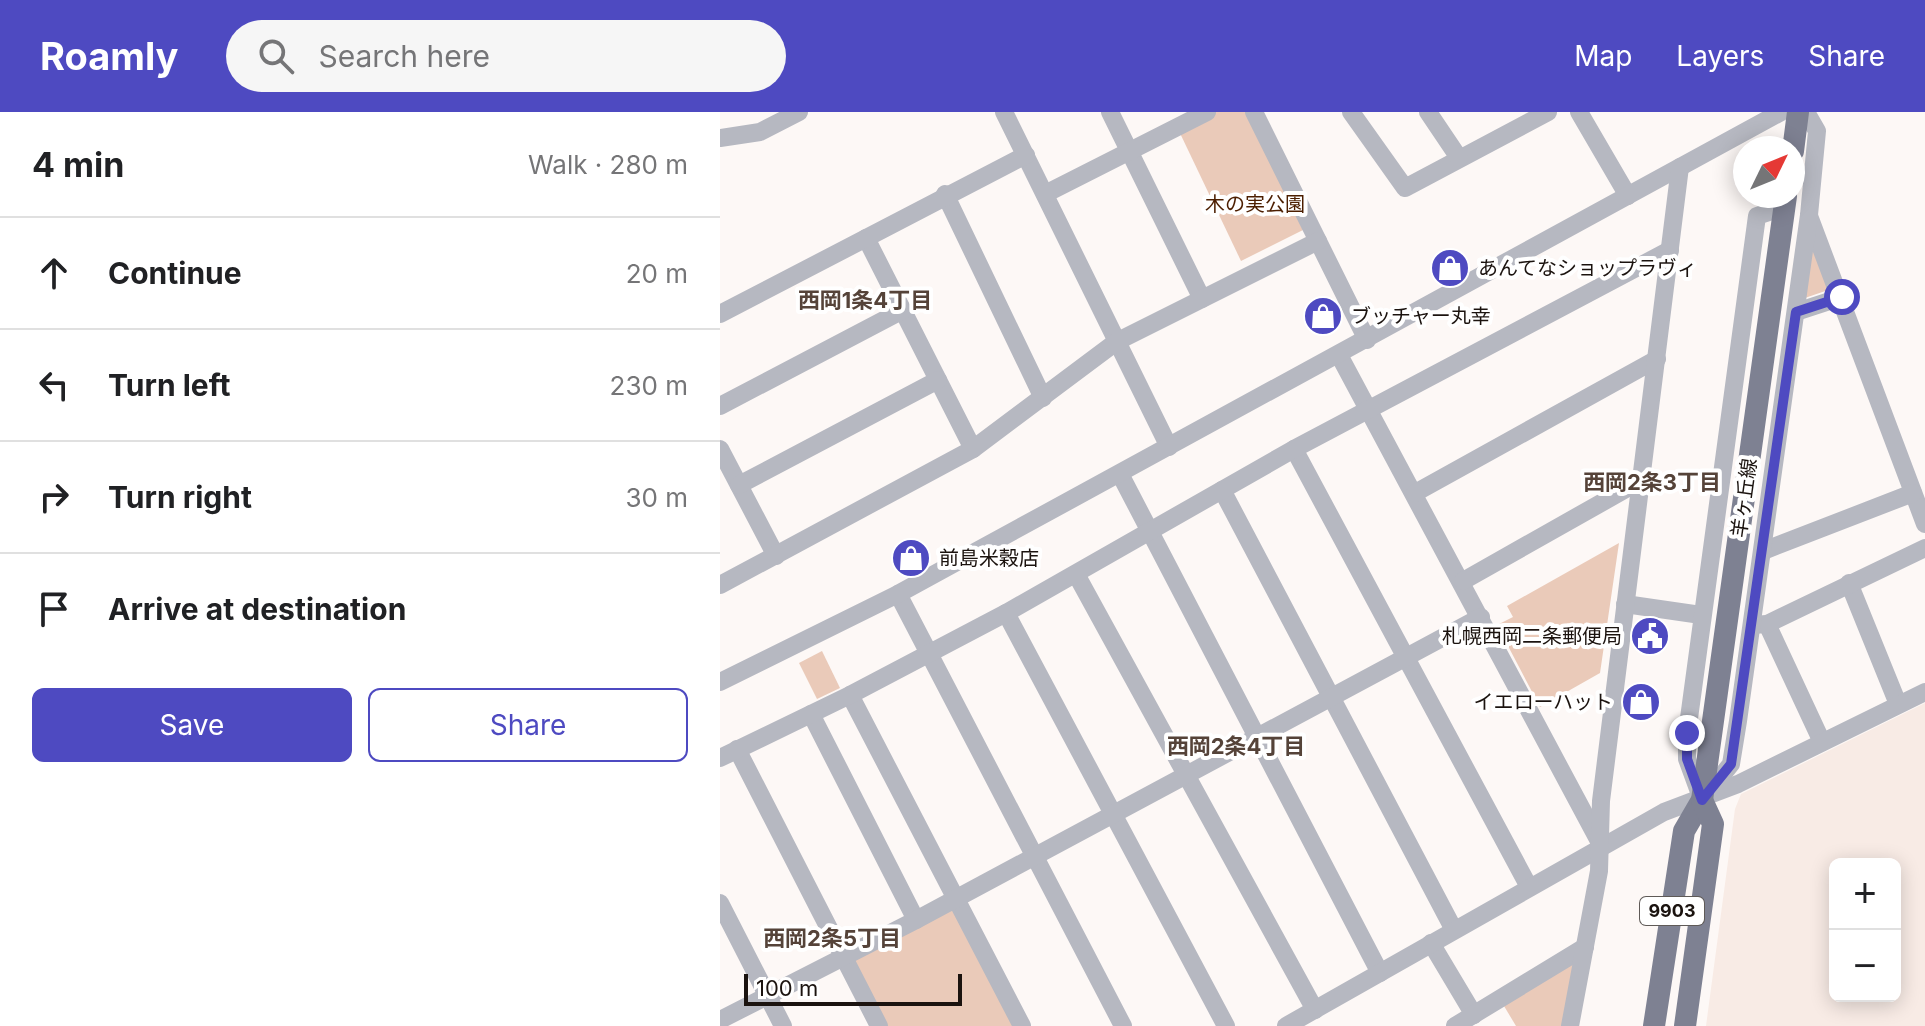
<!DOCTYPE html>
<meta charset="utf-8">
<style>
:root{--surface:#fff;--page:#f6f6f6;--text:#202124;--muted:#757577;--line:#e0e0e0;--accent:#4e4ac1}
body{margin:0;font-family:Inter,"Noto Sans JP",sans-serif;background:var(--page);color:var(--text)}
.controls{position:absolute;right:24px;bottom:24px;display:grid;overflow:hidden;border-radius:12px;box-shadow:0 4px 20px #0003}
.controls button{width:72px;height:72px;display:grid;place-items:center;padding:0;border:0;border-bottom:2px solid var(--line);background:var(--surface);color:var(--text);font:40px sans-serif}
.compass{position:absolute;left:1013px;top:24px;width:72px;height:72px;border-radius:50%;background:var(--surface);box-shadow:0 4px 20px #0003;rotate:47deg}
.scale{position:absolute;left:24px;bottom:20px;width:218px;box-sizing:border-box;padding-left:8px;border:4px solid #1b130f;border-top:0;font-size:22px;line-height:28px;white-space:nowrap;color:#1b130f;-webkit-text-stroke:6px #fff;paint-order:stroke}
.stop{position:absolute;width:24px;height:24px;margin:-18px;border:6px solid #4e4ac1;border-radius:50%;background:#fff}
.stop.end{background:#4e4ac1;border-color:#fff;box-shadow:0 2px 8px #0008}
.list{margin:0;padding:0;list-style:none}
h2{display:flex;justify-content:space-between;align-items:center;height:104px;margin:0;padding:0 32px;font-size:34px}
h2 small{font-size:26px;font-weight:400;color:var(--muted)}
.list li{display:grid;grid-template-columns:52px 1fr auto;gap:24px;align-items:center;box-sizing:border-box;height:112px;padding:0 32px;border-top:2px solid var(--line)}
.list b{display:block;font-size:30px;white-space:nowrap}
.list em{font-size:26px;font-style:normal;color:var(--muted)}
.actions{display:flex;gap:16px;padding:24px 32px}
.actions a{flex:1;padding:18px 0;border:2px solid var(--accent);border-radius:12px;text-align:center;font-size:28px;color:var(--accent)}
.actions .main{background:var(--accent);color:#fff}
.icon{flex:none;width:44px;height:44px;fill:none;stroke:currentColor;stroke-width:2;stroke-linecap:round;stroke-linejoin:round}
.map{position:relative;flex:none;width:1205px;height:914px;overflow:hidden}
header{display:flex;align-items:center;gap:48px;box-sizing:border-box;height:112px;padding:0 40px;background:var(--accent);color:#fff}
header strong{font-size:38px}
nav{display:flex;gap:44px;margin-inline-start:auto;font-size:28px}
.search{width:560px;height:72px;background:var(--page);display:flex;align-items:center;gap:20px;box-sizing:border-box;padding:0 28px;border-radius:44px;color:var(--muted);font-size:30px}
main{display:flex}
aside{flex:1;background:var(--surface)}
.map>svg:first-child{display:block}
.built{fill:#f8ebe5;fill-rule:evenodd}
.green{fill:#eacab9}
.lines{fill:none;stroke-linecap:round;stroke-linejoin:round}
.minor{stroke:#b6b8c1;stroke-width:18}
.major{stroke:#7e8192;stroke-width:22}
.route{stroke:#4e4ac1;stroke-width:10}
.labels{text-anchor:middle;stroke-width:8;stroke-linejoin:round;paint-order:stroke}
.shield{fill:#fff;stroke:#5f5a57;stroke-width:2}
.shield-label{font-size:18px;font-weight:bold;fill:#1b130f}
.park-label{font-size:20px;fill:#4c1e00;stroke:#fff}
.poi-label{font-size:20px;fill:#1b130f;stroke:#fff;text-anchor:start}
.street-label{font-size:20px;fill:#1b130f;stroke:#fff}
.neighbourhood-label{font-size:22px;font-weight:bold;fill:#554339;stroke:#fff}
</style>
<header>
<strong>Roamly</strong>
<div class="search"><svg class="icon" aria-label="search" viewBox="0 0 24 24"><circle cx="10" cy="10" r="6"/><path d="M15 15l6 6"/></svg>Search here</div>
<nav><a>Map</a><a>Layers</a><a>Share</a></nav>
</header>
<main>
<aside>
<h2>4 min<small>Walk · 280 m</small></h2>
<ul class="list">
<li><svg class="icon" aria-label="ahead" viewBox="0 0 24 24"><path d="M12 20V5M6 11l6-6 6 6"/></svg><div><b>Continue</b></div><em>20 m</em></li>
<li><svg class="icon" aria-label="left" viewBox="0 0 24 24"><path d="M17 20v-9H6M10 6l-5 5 5 5"/></svg><div><b>Turn left</b></div><em>230 m</em></li>
<li><svg class="icon" aria-label="right" viewBox="0 0 24 24"><path d="M7 20v-9h11M14 6l5 5-5 5"/></svg><div><b>Turn right</b></div><em>30 m</em></li>
<li><svg class="icon" aria-label="arrive" viewBox="0 0 24 24"><path d="M6 21V4h12l-3 4 3 4H6"/></svg><div><b>Arrive at destination</b></div></li>
</ul>
<div class="actions"><a class="main">Save</a><a>Share</a></div>
</aside>
<div class="map">
<svg width="1205" height="914" viewBox="0 0 1205 914">
<rect width="100%" height="100%" fill="#fdf8f6"/>
<!-- built -->
<path class="built" d="M1205 591V914H986L1015 697 1021 682ZM1115 752H1175V884H1115Z"/>
<!-- green -->
<g class="green">
<path d="M493 0H529L583 118 521 149 458 17Z"/>
<path d="M1093 121 1114 176 1082 187Z"/>
<path d="M899 431 880 561 820 595 777 513 793 505 787 494Z"/>
<path d="M102 539 120 576 97 587 79 551Z"/>
<path d="M232 794 294 914H164L130 848Z"/>
<path d="M857 845 846 914H796L784 894Z"/>
</g>
<g class="lines">
<!-- minor -->
<g class="minor">
<path d="M284 0 449 335"/>
<path d="M390 0 482 187"/>
<path d="M534 0 647 228"/>
<path d="M631 0 685 76 828 0"/>
<path d="M708 0 739 46"/>
<path d="M859 0 908 84"/>
<path d="M0 26 40 20 79 0"/>
<path d="M225 82 323 286"/>
<path d="M325 82 487 0"/>
<path d="M1089 104 1205 412"/>
<path d="M146 126 253 337"/>
<path d="M1076 200 1122 185"/>
<path d="M0 202 306 43"/>
<path d="M619 243 880 731"/>
<path d="M0 294 183 198"/>
<path d="M0 337 56 444"/>
<path d="M574 337 809 775"/>
<path d="M400 362 660 861"/>
<path d="M19 373 218 268"/>
<path d="M502 378 734 818"/>
<path d="M695 381 937 247"/>
<path d="M1043 439 1193 381"/>
<path d="M356 462 595 898"/>
<path d="M743 469 920 369"/>
<path d="M1129 471 1178 592"/>
<path d="M0 473 253 337 396 230 598 129"/>
<path d="M178 482 403 914"/>
<path d="M905 492 981 503"/>
<path d="M286 501 506 914"/>
<path d="M1047 512 1102 630"/>
<path d="M1032 513 1047 512 1205 436"/>
<path d="M0 570 178 482 1061 0"/>
<path d="M130 583 302 914"/>
<path d="M91 602 196 808"/>
<path d="M17 637 159 914"/>
<path d="M0 646 130 583 286 501 574 337 950 138"/>
<path d="M984 686 1011 652 1018 609 1089 103 1097 19 1086 0"/>
<path d="M982 688 967 647V621L1037 104 1064 95"/>
<path d="M0 791 63 914"/>
<path d="M711 831 754 903"/>
<path d="M0 908 196 808 761 505"/>
<path d="M566 914 944 700 1018 672 1205 580"/>
<path d="M735 914 865 835"/>
<path d="M850 914 879 759 881 689 960 55"/>
</g>
<!-- major -->
<g class="major">
<path d="M1073 39 1078 0"/>
<path d="M934 914 964 719 982 688 1066 84"/>
<path d="M965 914 993 712 982 688"/>
</g>
</g>
<g class="lines">
<!-- route -->
<path class="route" d="M967 621V647L982 688 1011 652 1076 200 1122 185"/>
</g>
<!-- icons -->
<defs>
<g id="shop-disc" transform="scale(2)"><circle r="9.5" fill="#4e4ac1" stroke="#fff"/><path d="M-5-2.5h2.3a2.7 3.5 0 0 1 5.4 0H5L5.5 6h-11ZM-1.5-2.5h3a1.5 2.3 0 0 0-3 0Z" fill="#fff"/></g>
<g id="civic-disc" transform="scale(2)"><circle r="9.5" fill="#4e4ac1" stroke="#fff"/><path d="M-.6-6.5H3V-4.5H.6V-3L4-1V1h2V6H-6V1h2V-1L-.6-3ZM-1.2 2.5V6h2.4V2.5Z" fill="#fff"/></g>
</defs>
<g fill-rule="evenodd">
<use href="#shop-disc" x="730" y="156"/>
<use href="#shop-disc" x="603" y="204"/>
<use href="#shop-disc" x="191" y="446"/>
<use href="#civic-disc" x="930" y="524"/>
<use href="#shop-disc" x="921" y="590"/>
</g>
<g class="labels">
<!-- shield labels -->
<rect class="shield" x="920" y="785" width="64" height="28" rx="6"/>
<g class="shield-label">
<text x="952" y="805">9903</text>
</g>
<!-- park labels -->
<g class="park-label">
<text x="535" y="99">木の実公園</text>
</g>
<!-- poi labels -->
<g class="poi-label">
<text x="758" y="163">あんてなショップラヴィ</text>
<text x="631" y="211">ブッチャー丸幸</text>
<text x="219" y="453">前島米穀店</text>
<text x="902" y="531" text-anchor="end">札幌西岡二条郵便局</text>
<text x="893" y="597" text-anchor="end">イエローハット</text>
</g>
<!-- street labels -->
<g class="street-label">
<text transform="translate(1024 386) rotate(-82)" y="7">羊ヶ丘線</text>
</g>
<!-- neighbourhood labels -->
<g class="neighbourhood-label">
<text x="145" y="196">西岡1条4丁目</text>
<text x="932" y="378">西岡2条3丁目</text>
<text x="516" y="642">西岡2条4丁目</text>
<text x="112" y="834">西岡2条5丁目</text>
</g>
</g>
</svg>
<div class="controls">
<button>+</button>
<button>−</button>
</div>
<svg class="compass" viewBox="-18 -18 36 36"><path d="M0-13l5 13h-10z" fill="#e53935"/><path d="M0 13l5-13h-10z" fill="#757577"/></svg>
<div class="scale">100 m</div>
<div class="stop" style="left:1122px;top:185px"></div>
<div class="stop end" style="left:967px;top:621px"></div>
</div>
</main>
